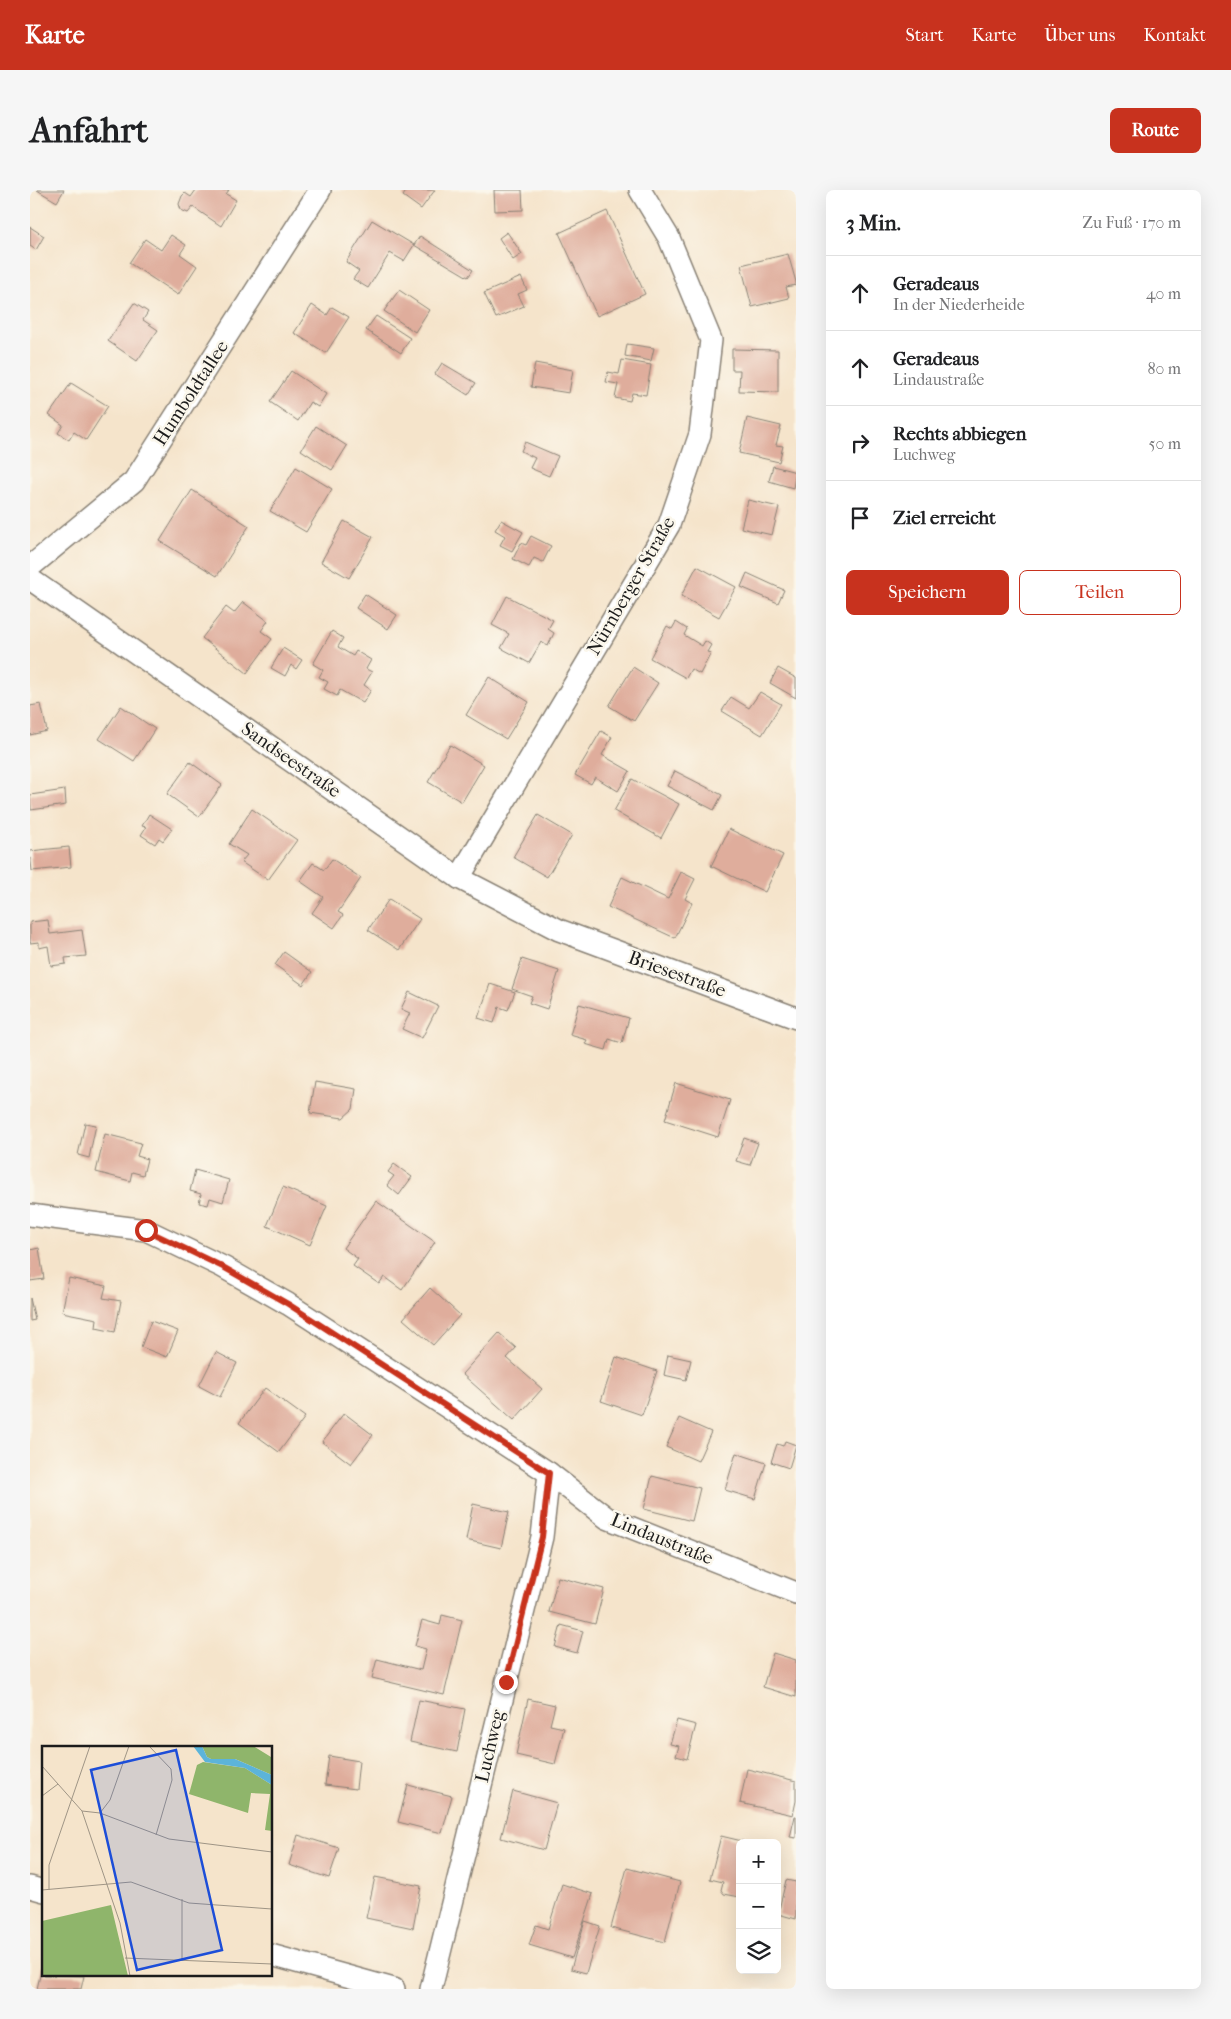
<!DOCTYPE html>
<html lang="de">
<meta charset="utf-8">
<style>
:root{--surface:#fff;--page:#f6f6f6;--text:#202124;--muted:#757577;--line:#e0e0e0;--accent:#c8321e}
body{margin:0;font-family:"IM FELL French Canon",serif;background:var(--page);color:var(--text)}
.controls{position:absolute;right:15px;bottom:15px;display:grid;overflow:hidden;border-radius:8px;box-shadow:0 5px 20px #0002}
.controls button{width:45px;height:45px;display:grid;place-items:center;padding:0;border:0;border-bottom:1px solid var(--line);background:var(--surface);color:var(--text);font:25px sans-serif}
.stop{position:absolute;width:15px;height:15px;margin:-11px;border:4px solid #c8321e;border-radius:50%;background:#fff}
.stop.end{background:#c8321e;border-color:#fff;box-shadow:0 1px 5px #0008}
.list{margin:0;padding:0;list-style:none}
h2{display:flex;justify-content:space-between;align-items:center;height:65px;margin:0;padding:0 20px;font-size:21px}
h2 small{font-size:16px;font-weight:400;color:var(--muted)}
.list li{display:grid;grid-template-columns:32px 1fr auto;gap:15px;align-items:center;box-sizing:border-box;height:75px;padding:0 20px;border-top:1px solid var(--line)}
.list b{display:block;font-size:19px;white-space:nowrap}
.list p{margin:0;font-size:16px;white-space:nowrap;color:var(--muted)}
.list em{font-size:16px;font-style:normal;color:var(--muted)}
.actions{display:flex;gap:10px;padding:15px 20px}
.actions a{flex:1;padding:11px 0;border:1px solid var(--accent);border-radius:8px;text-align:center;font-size:18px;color:var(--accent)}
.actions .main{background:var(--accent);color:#fff}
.icon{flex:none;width:28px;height:28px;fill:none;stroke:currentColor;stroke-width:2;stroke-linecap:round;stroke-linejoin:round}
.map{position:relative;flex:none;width:766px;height:1799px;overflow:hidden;border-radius:8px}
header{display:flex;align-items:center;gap:30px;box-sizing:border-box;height:70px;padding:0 25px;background:var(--accent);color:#fff}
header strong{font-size:24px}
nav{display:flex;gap:28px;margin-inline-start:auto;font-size:18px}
.intro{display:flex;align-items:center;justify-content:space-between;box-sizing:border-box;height:120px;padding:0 30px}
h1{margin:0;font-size:35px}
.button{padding:12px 22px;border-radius:8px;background:var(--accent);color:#fff;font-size:18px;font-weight:700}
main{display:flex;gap:30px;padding:0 30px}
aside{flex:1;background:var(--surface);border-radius:8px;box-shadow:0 5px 20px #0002}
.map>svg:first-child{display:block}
.building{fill:#dfad9c}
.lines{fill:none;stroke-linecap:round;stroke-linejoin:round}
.street-casing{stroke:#888074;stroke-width:24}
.street{stroke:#fff;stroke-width:21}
.route{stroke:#c8321e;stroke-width:6}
.labels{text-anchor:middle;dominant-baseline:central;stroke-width:5;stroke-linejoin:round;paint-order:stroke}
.street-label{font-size:19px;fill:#1c1c1c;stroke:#fbf7ec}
.inset-road{fill:none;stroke:#9e9485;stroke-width:1}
.view{fill:#1d4ed8;fill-opacity:0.15;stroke:#1d4ed8;stroke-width:2.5}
.inset-edge{fill:none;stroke:#1c1c1c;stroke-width:2.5}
</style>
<header>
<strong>Karte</strong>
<nav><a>Start</a><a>Karte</a><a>Über uns</a><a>Kontakt</a></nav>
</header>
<div class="intro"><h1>Anfahrt</h1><a class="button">Route</a></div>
<main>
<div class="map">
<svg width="766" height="1799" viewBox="0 0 766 1799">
<rect width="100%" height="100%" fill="#fbf7ec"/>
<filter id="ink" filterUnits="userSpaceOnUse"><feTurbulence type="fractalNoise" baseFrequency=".02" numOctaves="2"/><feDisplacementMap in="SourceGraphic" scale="10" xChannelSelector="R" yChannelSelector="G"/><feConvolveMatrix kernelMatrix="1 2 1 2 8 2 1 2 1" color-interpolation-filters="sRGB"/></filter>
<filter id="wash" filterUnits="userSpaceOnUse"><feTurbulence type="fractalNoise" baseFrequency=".0096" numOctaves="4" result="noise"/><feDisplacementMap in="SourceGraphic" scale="20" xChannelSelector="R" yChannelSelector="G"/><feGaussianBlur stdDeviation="1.12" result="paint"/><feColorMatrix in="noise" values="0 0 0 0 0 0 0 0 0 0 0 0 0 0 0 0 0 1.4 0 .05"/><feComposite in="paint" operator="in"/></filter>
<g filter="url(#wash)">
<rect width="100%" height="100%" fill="#f5e4cb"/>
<g id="blocks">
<g class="building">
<polygon points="7,0 34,0 27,12"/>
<polygon points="166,0 199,0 196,4 206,10 191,36 163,17 158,23 151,20 149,14 152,6 155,3 161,7"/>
<polygon points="377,0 405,0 391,19 373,6"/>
<polygon points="464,0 492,0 493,20 465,21"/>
<polygon points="577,21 615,104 567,126 529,43"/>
<polygon points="342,30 384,55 374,71 360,63 338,98 323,89 329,81 316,72"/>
<polygon points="0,37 14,46 6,60 0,56"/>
<polygon points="477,42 492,64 483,70 469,48"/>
<polygon points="141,45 156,55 150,64 167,76 148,105 99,73 115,49 131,60"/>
<polygon points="390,46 443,80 438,87 384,55"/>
<polygon points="758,64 766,92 766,95 756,97 759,108 722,117 711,75"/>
<polygon points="491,87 497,100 488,104 494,116 466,128 454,103"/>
<polygon points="369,100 399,120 385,142 354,121"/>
<polygon points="104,113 118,122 113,130 128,140 107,171 78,151"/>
<polygon points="282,115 297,125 302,117 319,127 296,163 264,143"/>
<polygon points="346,126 380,148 371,163 336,140"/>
<polygon points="597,154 624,158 621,171 595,166"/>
<polygon points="702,159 748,160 748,202 709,201 710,180 702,180"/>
<polygon points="592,170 621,175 616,205 602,203 600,211 585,208 588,194 576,192 578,182 589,184"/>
<polygon points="412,173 446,193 438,205 405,184"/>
<polygon points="505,173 543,180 539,203 501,197"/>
<polygon points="261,181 296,204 288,217 280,212 268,231 240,212"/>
<polygon points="41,193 78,216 56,250 44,242 39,250 28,243 33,235 19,225"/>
<polygon points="717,228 751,236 746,255 753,256 749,272 709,263"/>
<polygon points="286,236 317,256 302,280 271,260"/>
<polygon points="495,252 528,266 519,286 500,278 505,268 491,261"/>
<polygon points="743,276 766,282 763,298 739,291"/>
<polygon points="266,277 302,299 276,342 240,321"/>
<polygon points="162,300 219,336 187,386 130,351"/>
<polygon points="718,310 749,317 742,345 711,338"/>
<polygon points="471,330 493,342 482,361 470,355 475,346 465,340"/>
<polygon points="314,331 343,347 319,388 291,372"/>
<polygon points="501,346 521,356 513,372 504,368 499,377 483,369 491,353 496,355"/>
<polygon points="667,376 706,397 689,427 651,406"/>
<polygon points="717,383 754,400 748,413 711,397"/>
<polygon points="335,404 367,425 358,439 326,418"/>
<polygon points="477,406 523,430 518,439 524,443 518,456 511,452 499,473 471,458 479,444 462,435"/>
<polygon points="213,412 238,431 231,441 242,449 217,483 172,448 196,417 204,423"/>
<polygon points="646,432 657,439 654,445 672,456 675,451 681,455 677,462 681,463 670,484 661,479 656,488 620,468 637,436 642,439"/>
<polygon points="302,441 313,448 308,457 323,466 326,461 341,470 336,479 342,482 334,495 341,500 333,513 310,500 307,506 294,499 298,492 289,487 293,480 283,474"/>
<polygon points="253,458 272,470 266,479 261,475 255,486 241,478"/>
<polygon points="603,477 628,493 604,531 579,516"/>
<polygon points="748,478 766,488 766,508 740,493"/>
<polygon points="459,487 499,512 476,549 436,525"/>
<polygon points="730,502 751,514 732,545 692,521 701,507 719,518"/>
<polygon points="11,514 17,541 0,545 0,516"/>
<polygon points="91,516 125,539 104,571 69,549"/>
<polygon points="571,541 582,547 572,565 600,581 588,601 565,587 561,594 545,585"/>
<polygon points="420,555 454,575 432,612 398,592"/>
<polygon points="160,572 192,595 169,627 137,604"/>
<polygon points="645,581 692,605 684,620 637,596"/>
<polygon points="602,589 649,614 631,648 584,621"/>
<polygon points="35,600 36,615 1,620 0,605"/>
<polygon points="222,619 267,650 238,690 211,672 217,665 199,654"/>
<polygon points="119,624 142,639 133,651 129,648 125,654 111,645 116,637 112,636"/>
<polygon points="508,625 542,645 517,687 483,667"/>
<polygon points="699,639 753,665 735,702 681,676"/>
<polygon points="39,657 41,677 2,681 0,661"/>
<polygon points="302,669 331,688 308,722 313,725 304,738 282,723 293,707 270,691 283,673 294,680"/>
<polygon points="651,682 665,689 655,709 662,713 645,748 578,717 592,687 638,709"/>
<polygon points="359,709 390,729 369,760 338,740"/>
<polygon points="18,730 20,744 52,740 56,766 35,768 36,774 21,776 18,756 9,758 9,752 0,753 0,732"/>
<polygon points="254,762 282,782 273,795 245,775"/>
<polygon points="492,769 529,781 517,819 499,813 502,806 482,799"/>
<polygon points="460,794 485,802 478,820 469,817 464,833 448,828"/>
<polygon points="379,802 408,816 392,848 372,839 380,823 371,819"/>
<polygon points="549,814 599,828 592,853 579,849 576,860 555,854 557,850 540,845"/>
<polygon points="285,892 326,899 323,919 313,928 280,923"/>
<polygon points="646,893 700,910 688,947 635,930"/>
<polygon points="55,933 66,935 59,968 48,965"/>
<polygon points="75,944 111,953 107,966 117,969 113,985 102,982 100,991 66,982"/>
<polygon points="714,948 728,953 720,975 706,971"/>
<polygon points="364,974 382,987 369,1005 357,995 364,986 358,982"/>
<polygon points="165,980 199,990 193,1012 180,1008 178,1015 169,1013 171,1004 160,1001"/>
<polygon points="253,997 297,1016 280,1055 237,1036"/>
<polygon points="346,1011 405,1052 372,1100 354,1087 349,1094 323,1076 328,1069 313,1058"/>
<polygon points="9,1058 14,1089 0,1091 0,1060"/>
<polygon points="39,1088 76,1096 73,1108 91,1111 85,1142 66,1138 67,1129 32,1122"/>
<polygon points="400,1098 430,1125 403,1155 373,1129"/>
<polygon points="0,1108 5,1130 0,1131"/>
<polygon points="121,1131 148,1141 137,1167 111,1157"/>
<polygon points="469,1143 486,1158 477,1168 512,1199 484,1230 432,1184"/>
<polygon points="186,1162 207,1173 190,1207 169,1196"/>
<polygon points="638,1165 661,1170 656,1190 634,1185"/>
<polygon points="586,1167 627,1181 612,1225 571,1211"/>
<polygon points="235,1198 275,1227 249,1262 209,1233"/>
<polygon points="314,1223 343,1245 321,1274 292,1252"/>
<polygon points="649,1228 681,1242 668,1271 636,1257"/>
<polygon points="755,1251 766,1255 759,1278 741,1272 747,1254 753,1256"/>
<polygon points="706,1263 736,1273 725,1309 695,1300"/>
<polygon points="622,1286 670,1298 662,1331 614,1319"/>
<polygon points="443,1314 479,1322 471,1358 436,1350"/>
<polygon points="528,1387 574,1399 565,1434 519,1422"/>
<polygon points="412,1425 432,1430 414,1505 342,1488 347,1469 391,1480 396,1459 385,1456 392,1430 410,1435"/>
<polygon points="531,1435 553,1441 547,1463 525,1457"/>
<polygon points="743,1463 766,1470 766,1507 733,1497"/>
<polygon points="498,1509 525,1515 520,1535 534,1538 525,1574 486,1565"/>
<polygon points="389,1510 435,1519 427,1562 380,1552"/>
<polygon points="647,1530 666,1535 657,1569 646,1566 649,1556 640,1554"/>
<polygon points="299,1566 329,1571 326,1599 295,1595"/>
<polygon points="717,1579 766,1591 766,1611 763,1625 710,1613"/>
<polygon points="378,1595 422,1606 412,1643 368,1632"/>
<polygon points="483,1601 527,1613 514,1660 471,1648"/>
<polygon points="765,1626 766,1626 766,1648 760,1647"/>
<polygon points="268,1645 309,1658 299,1688 259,1675"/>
<polygon points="691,1646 716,1652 710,1653 710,1707 694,1704 691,1700 693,1692 680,1689"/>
<polygon points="597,1678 650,1692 635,1752 581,1738"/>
<polygon points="345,1687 391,1696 383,1738 336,1728"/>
<polygon points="756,1690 766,1692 766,1729 748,1724"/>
<polygon points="532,1694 563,1704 542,1768 499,1755 506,1735 518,1739"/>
<polygon points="555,1731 570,1736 556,1783 541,1779"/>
<polygon points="12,1776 14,1777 14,1785 54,1786 51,1799 7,1799"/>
</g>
</g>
</g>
<g filter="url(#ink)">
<use href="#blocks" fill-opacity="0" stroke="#888074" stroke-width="1"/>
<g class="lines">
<defs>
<g id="street">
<polyline points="0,377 104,291 290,0"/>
<polyline points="0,389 429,688 529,740 766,828"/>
<polyline points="429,688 639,335 670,244 681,150 639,48 610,0"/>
<polyline points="0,1025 116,1040 193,1077 258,1114 519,1283 577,1328 766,1403"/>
<polyline points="0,1697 14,1701"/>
<polyline points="241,1765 364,1799"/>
<polyline points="401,1799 512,1347 519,1283"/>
</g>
</defs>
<use href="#street" class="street-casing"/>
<use href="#street" class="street"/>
</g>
</g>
<g class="lines" filter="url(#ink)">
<polyline class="route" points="116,1040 193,1077 258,1114 519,1283 512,1347 476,1492"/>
</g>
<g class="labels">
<g class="street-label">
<text transform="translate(161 203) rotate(-57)">Humboldtallee</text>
<text transform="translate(601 396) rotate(-60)">Nürnberger Straße</text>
<text transform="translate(261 570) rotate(35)">Sandseestraße</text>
<text transform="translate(647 784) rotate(20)">Briesestraße</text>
<text transform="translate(632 1349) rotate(22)">Lindaustraße</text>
<text transform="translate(460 1556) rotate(-77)">Luchweg</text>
</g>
</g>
<g transform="translate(12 1556)">
<rect width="230" height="230" fill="#f5e4cb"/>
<path d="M 160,0 L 211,0 L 229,11 L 230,29 L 193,13 L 169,13 L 165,11 ZM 161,16 L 203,22 L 230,39 L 230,85 L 223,84 L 228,48 L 209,47 L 206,67 L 147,48 L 155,19 ZM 69,159 L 86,230 L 0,230 L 0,175 Z" fill="#8fb56b"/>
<path d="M 151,0 L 160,0 L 165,11 L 169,13 L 193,13 L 230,29 L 230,39 L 203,22 L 163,16 Z" fill="#5cb4d9"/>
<path class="inset-road" d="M 107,0 L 129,23 L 130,34 L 114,89M 0,20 L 40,65 L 78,177 L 88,230M 0,50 L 16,38M 40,65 L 58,67 L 68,54 L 87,0M 58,67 L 127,93 L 230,106M 0,144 L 89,136 L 147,157 L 230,163M 7,144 L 7,119 L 48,0M 140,153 L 140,215M 83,212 L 230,218"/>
<path class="view" d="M 134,4 L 180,204 L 95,224 L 49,24 Z"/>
<rect width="230" height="230" class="inset-edge"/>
</g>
</svg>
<div class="controls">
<button>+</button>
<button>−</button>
<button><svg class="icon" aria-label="layers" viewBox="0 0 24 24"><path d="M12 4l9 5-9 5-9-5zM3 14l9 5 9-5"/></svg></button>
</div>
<div class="stop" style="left:116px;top:1040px"></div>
<div class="stop end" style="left:476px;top:1492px"></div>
</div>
<aside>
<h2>3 Min.<small>Zu Fuß · 170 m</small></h2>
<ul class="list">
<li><svg class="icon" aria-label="ahead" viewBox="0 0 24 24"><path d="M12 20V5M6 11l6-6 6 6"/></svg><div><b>Geradeaus</b><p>In der Niederheide</p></div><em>40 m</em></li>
<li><svg class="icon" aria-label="ahead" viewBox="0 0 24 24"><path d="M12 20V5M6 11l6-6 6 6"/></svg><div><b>Geradeaus</b><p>Lindaustraße</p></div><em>80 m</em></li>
<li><svg class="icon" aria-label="right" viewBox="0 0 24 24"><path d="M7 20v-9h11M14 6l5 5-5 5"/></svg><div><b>Rechts abbiegen</b><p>Luchweg</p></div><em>50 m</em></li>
<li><svg class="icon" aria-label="arrive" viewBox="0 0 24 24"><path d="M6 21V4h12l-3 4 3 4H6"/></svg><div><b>Ziel erreicht</b></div></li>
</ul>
<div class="actions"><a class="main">Speichern</a><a>Teilen</a></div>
</aside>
</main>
